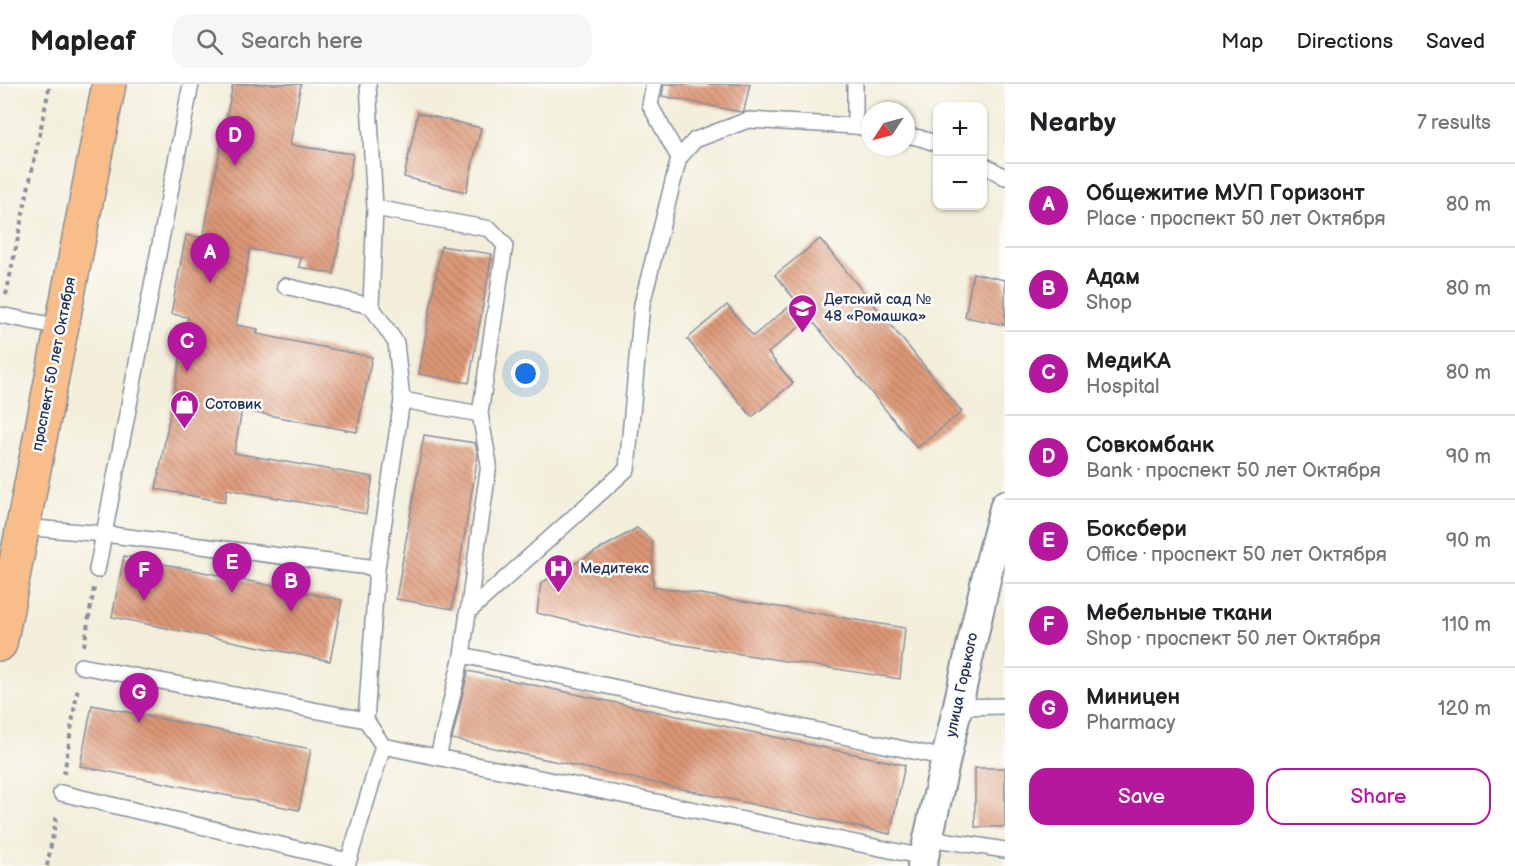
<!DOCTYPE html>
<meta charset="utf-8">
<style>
:root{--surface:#fff;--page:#f6f6f6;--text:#202124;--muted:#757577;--line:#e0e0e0;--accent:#b5179e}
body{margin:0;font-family:"Balsamiq Sans",sans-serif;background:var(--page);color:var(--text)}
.controls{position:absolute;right:18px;top:18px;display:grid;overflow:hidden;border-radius:12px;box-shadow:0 2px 4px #0004}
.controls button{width:54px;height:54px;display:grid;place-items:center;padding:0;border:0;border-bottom:2px solid var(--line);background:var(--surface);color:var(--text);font:30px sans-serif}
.compass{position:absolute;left:861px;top:18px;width:54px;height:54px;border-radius:50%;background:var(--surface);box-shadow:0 2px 4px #0004;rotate:234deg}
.you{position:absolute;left:526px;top:290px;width:21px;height:21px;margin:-15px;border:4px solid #fff;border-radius:50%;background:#1a73e8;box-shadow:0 0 0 9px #1a73e833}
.badge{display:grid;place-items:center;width:39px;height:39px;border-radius:50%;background:var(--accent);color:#fff;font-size:20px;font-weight:700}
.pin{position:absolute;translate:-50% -50px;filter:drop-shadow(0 2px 3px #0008)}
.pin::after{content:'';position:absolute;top:32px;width:21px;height:18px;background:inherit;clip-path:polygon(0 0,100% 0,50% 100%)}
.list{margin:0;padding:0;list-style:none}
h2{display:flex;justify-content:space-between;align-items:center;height:78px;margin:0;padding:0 24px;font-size:26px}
h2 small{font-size:20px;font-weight:400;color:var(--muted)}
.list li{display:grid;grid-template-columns:39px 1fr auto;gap:18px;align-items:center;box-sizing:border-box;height:84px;padding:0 24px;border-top:2px solid var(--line)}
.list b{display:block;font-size:22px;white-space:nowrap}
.list p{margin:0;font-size:20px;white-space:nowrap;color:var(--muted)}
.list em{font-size:20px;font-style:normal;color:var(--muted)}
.actions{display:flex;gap:12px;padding:18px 24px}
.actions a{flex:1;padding:14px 0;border:2px solid var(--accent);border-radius:18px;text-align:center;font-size:21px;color:var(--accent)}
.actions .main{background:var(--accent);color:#fff}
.icon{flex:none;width:33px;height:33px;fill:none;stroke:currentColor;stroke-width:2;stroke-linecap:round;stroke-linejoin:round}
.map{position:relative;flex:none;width:1005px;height:782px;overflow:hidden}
header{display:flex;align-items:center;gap:36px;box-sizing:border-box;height:84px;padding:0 30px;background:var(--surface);border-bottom:2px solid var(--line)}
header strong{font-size:28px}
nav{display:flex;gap:33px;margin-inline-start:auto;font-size:21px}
.search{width:420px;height:54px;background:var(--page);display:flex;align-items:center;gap:15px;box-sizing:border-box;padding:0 21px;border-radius:18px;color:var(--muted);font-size:22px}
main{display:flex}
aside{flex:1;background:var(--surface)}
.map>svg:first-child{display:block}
.building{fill:url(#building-back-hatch)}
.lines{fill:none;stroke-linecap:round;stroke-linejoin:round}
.service-casing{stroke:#868e9c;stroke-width:18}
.minor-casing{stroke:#868e9c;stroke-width:32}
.primary-casing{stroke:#868e9c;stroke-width:36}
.path{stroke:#868e9c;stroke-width:4;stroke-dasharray:4.5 4.5;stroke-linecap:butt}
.service{stroke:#fff;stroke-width:15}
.minor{stroke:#fff;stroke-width:28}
.primary{stroke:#f8bd89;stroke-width:33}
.labels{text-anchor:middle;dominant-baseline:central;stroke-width:5;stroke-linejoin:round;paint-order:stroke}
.poi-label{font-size:15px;fill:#1b2f5e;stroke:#fdfcf7;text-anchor:start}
.street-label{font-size:15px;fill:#1b2f5e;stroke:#fdfcf7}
</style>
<header>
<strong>Mapleaf</strong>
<div class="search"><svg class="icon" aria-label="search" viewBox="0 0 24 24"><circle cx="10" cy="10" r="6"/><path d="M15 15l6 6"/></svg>Search here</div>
<nav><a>Map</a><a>Directions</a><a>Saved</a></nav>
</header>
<main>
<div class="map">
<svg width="1005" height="782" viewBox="0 0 1005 782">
<defs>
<pattern id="building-back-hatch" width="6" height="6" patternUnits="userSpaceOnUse" patternTransform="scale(1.5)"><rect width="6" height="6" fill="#dd9776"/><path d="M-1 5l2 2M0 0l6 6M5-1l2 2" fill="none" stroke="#b27c64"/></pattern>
</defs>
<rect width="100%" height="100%" fill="#fdfcf7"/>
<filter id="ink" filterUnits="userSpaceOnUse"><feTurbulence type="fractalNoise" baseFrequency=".0167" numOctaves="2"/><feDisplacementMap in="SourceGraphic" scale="12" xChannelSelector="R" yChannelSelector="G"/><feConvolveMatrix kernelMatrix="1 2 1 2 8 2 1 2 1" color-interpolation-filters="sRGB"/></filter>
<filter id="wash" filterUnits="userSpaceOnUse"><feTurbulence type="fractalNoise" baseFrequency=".008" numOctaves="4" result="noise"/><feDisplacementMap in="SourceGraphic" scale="24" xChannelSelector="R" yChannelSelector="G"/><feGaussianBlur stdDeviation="1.35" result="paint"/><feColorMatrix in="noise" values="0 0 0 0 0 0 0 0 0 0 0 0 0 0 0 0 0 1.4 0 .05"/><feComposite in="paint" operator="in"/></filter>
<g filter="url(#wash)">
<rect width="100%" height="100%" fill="#f2eeda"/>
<g id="blocks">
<g class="building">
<polygon points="233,0 301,0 290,61 353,70 334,190 299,183 301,174 250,165 236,241 258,245 257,250 372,273 357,348 242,326 234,369 373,393 366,430 227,405 225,418 156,405 188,233 171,230 186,151 203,154"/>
<polygon points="664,0 750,0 744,27 741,28 662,12"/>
<polygon points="418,29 481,44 466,108 404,93"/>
<polygon points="820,155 962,328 917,364 810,234 768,269 793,299 752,333 687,255 727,221 753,252 796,217 775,191"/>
<polygon points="441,162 492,170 469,299 419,290"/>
<polygon points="973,189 1005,196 1005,241 965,233"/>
<polygon points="424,351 475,359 478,371 452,525 396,515"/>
<polygon points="637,444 652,457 653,502 905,544 900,595 640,554 537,529 541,499"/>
<polygon points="124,472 342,516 330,577 112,533"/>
<polygon points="468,587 905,681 890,750 452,655"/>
<polygon points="92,621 311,665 299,726 80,682"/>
<rect x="975" y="684" width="30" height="59"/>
</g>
</g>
</g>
<g filter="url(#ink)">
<use href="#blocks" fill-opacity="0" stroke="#868e9c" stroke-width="1.5"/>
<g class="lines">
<defs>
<g id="service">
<polyline points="368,0 375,124 371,222 396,259 402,316 377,484"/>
<polyline points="654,0 650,21 679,74"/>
<polyline points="855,0 855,42 870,45"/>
<polyline points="906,51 920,54 938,60"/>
<polyline points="982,80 1005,93"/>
<polyline points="375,124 490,145 505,161 480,330 489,380 462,571 438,673"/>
<polyline points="285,202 371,222"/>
<polyline points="0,231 61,243"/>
<polyline points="402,316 480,330"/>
<polyline points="23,443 104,450 377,484 366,636 81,582"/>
<polyline points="97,486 191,0"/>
<polyline points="467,529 627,385 642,220 679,74 695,56 748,36 855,42"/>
<polyline points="462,571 946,674"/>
<polyline points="957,623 1005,622"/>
<polyline points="383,662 924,773"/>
<polyline points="61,709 348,777"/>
<polyline points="929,754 1005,766"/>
<polyline points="347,782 383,662 366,636"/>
</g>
<polyline id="minor" points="922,782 989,482 1005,421"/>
<polyline id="primary" points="0,560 109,0"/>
</defs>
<use href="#service" class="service-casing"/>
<use href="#minor" class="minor-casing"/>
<use href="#primary" class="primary-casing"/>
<g class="path">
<polyline points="6,211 50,0"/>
<polyline points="84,562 94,504"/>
<polyline points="64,690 78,602"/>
<polyline points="47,782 57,730"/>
</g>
<use href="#service" class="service"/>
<use href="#minor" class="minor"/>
<use href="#primary" class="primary"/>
</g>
</g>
<defs>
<symbol id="school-pin" viewBox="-11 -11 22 30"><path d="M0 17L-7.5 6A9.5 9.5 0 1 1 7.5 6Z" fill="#b5179e" stroke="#fdfcf7"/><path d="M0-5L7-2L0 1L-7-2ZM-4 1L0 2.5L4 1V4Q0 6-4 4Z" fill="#fff"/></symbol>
<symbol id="shop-pin" viewBox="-11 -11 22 30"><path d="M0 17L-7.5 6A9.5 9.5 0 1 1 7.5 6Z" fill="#b5179e" stroke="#fdfcf7"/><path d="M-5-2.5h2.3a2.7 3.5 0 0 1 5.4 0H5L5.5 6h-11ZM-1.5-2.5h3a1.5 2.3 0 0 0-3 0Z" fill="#fff"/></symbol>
<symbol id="hospital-pin" viewBox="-11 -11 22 30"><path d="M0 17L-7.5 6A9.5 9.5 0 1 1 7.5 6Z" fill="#b5179e" stroke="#fdfcf7"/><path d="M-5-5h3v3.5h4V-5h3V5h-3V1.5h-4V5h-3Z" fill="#fff"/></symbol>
</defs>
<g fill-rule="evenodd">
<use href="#school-pin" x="786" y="208" width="33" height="45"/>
<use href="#shop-pin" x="168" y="304" width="33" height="45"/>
<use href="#hospital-pin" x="542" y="468" width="33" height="45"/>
</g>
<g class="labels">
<g class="poi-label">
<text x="824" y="215">Детский сад №<tspan x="824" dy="17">48 «Ромашка»</tspan></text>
<text x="205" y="320">Сотовик</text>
<text x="580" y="484">Медитекс</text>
</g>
<g class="street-label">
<text transform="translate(54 280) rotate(-79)">проспект 50 лет Октября</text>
<text transform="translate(962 601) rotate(-78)">улица Горького</text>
</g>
</g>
</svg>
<div class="controls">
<button>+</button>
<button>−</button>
</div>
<svg class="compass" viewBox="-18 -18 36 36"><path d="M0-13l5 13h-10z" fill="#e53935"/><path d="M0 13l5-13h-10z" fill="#757577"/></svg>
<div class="you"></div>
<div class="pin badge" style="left:210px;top:199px">A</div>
<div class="pin badge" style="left:291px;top:528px">B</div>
<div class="pin badge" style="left:187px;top:288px">C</div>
<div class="pin badge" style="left:235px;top:82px">D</div>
<div class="pin badge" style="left:232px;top:509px">E</div>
<div class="pin badge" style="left:144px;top:517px">F</div>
<div class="pin badge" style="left:139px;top:639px">G</div>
</div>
<aside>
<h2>Nearby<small>7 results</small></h2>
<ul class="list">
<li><span class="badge">A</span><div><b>Общежитие МУП Горизонт</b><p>Place · проспект 50 лет Октября</p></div><em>80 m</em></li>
<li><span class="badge">B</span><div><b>Адам</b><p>Shop</p></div><em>80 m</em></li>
<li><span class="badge">C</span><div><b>МедиКА</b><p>Hospital</p></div><em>80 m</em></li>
<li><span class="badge">D</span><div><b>Совкомбанк</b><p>Bank · проспект 50 лет Октября</p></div><em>90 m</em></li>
<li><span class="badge">E</span><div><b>Боксбери</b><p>Office · проспект 50 лет Октября</p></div><em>90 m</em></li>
<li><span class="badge">F</span><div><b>Мебельные ткани</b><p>Shop · проспект 50 лет Октября</p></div><em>110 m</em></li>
<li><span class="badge">G</span><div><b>Миницен</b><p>Pharmacy</p></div><em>120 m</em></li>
</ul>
<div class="actions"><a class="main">Save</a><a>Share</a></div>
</aside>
</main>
